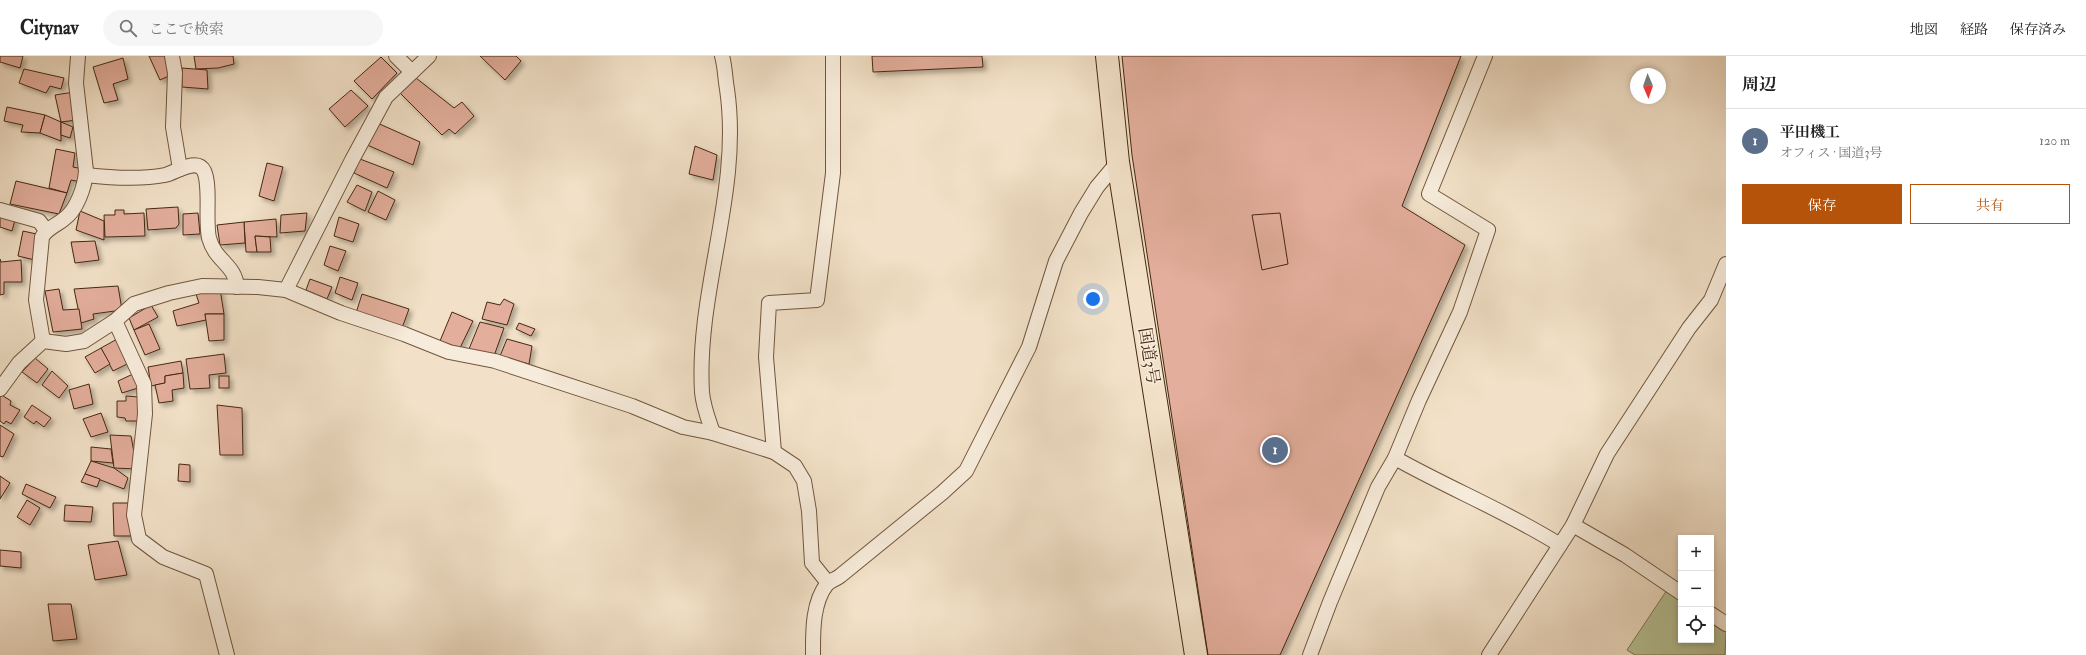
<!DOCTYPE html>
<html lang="ja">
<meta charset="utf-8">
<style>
:root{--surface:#fff;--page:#f6f6f6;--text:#222;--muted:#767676;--line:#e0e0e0;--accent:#b45309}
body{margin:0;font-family:"IM FELL Double Pica","Noto Serif JP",serif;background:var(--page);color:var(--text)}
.controls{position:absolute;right:12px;bottom:12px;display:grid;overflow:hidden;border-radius:0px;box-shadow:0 2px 6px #0003}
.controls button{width:36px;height:36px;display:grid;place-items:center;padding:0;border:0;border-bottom:1px solid var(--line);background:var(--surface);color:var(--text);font:20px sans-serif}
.compass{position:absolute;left:1630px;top:12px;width:36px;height:36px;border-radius:50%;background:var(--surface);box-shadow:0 2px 6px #0003;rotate:178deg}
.you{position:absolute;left:1093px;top:243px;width:14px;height:14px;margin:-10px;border:3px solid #fff;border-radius:50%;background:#1a73e8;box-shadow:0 0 0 6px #1a73e833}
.badge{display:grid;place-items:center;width:26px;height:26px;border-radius:50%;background:var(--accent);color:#fff;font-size:13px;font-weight:700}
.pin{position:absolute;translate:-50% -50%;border:2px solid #fff;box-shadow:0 1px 4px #0006}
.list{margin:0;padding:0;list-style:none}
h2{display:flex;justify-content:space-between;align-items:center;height:52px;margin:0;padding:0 16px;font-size:17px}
h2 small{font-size:13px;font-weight:400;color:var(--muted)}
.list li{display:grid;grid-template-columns:26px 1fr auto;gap:12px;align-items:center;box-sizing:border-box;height:64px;padding:0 16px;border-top:1px solid var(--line)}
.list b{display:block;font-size:15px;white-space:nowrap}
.list p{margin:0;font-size:13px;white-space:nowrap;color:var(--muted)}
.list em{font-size:13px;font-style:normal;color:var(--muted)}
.actions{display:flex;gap:8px;padding:12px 16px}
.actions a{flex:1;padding:9px 0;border:1px solid var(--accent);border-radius:0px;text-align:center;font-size:14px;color:var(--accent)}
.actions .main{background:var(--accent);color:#fff}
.icon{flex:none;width:22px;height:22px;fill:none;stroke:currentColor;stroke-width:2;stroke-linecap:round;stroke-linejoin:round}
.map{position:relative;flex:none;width:1726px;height:599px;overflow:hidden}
header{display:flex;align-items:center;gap:24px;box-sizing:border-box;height:56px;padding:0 20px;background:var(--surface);border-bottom:1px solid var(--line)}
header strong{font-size:19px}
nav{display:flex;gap:22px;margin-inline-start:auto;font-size:14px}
.search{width:280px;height:36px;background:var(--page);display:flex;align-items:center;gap:10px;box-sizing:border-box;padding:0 14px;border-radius:22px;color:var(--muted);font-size:15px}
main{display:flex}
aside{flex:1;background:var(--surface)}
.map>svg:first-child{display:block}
.park{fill:#b7c398;stroke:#7e7654}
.building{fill:#e3ae9c;stroke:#462811;filter:url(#shadow)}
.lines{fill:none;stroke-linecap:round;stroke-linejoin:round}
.street-casing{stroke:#71563f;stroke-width:16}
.highway-casing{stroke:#462811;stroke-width:24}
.street{stroke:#f7ecdb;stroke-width:14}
.highway{stroke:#f2e1c8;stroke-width:22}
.labels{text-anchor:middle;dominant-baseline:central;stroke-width:3;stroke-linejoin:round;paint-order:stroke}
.street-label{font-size:17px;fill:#462811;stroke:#f7ecdb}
</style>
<header>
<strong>Citynav</strong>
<div class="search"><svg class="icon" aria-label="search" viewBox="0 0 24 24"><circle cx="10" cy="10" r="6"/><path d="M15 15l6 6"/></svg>ここで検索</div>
<nav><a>地図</a><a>経路</a><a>保存済み</a></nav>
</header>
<main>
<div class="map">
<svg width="1726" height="599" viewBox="0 0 1726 599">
<defs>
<filter id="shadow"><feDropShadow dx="3.5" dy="3.5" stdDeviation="2" flood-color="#0004"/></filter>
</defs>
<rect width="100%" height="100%" fill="#f2e1c8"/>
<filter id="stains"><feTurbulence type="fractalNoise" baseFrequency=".005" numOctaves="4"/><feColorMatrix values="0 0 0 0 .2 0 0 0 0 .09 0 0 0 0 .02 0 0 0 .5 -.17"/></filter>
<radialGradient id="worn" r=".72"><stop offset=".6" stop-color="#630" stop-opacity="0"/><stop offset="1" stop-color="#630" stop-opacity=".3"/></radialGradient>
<polygon class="park" points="1667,534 1681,544 1681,584 1711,584 1711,566 1726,576 1725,599 1635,599 1627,594"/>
<g class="building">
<polygon points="0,0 23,0 20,12 0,6"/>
<polygon points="149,0 166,0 173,18 160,24"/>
<polygon points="194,0 233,0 234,8 218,12 196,13"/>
<polygon points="480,0 516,0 521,5 505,24"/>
<polygon points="872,0 982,0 983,11 873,16"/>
<polygon points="1122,0 1461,0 1402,150 1465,189 1280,599 1208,599 1132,99"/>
<polygon points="381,1 397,17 372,43 354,25"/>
<polygon points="123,2 128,23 113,28 118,44 104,47 93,11"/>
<polygon points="182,12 207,14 208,33 182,31"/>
<polygon points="24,13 64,22 61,33 50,30 46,37 19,27"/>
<polygon points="416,22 454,52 462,46 474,60 455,78 449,73 442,79 399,36"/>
<polygon points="351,34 368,50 345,71 329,53"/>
<polygon points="74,36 77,64 61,66 55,39"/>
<polygon points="7,51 45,59 40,77 21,76 23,69 4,65"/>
<polygon points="45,59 61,66 61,85 40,77"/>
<polygon points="61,66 73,71 70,82 61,79"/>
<polygon points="375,66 420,86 413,109 365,88"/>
<polygon points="695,90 717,99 713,124 689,118"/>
<polygon points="56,93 75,97 73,111 83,113 81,126 71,124 67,137 49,132"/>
<polygon points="360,103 394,116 387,132 354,117"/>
<polygon points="267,107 283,111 274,145 259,140"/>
<polygon points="16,125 67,137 59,158 10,148"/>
<polygon points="357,129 372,136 365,155 347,146"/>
<polygon points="378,135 395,144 386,164 368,156"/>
<polygon points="178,151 179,168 176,172 148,174 146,153"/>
<polygon points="115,154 124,154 124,158 144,157 145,180 105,181 104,159 115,159"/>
<polygon points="0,155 16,160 12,175 0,171"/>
<polygon points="80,155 104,165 104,184 76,174"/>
<polygon points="198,157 200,178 183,179 183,158"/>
<polygon points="307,157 305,175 280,177 281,159"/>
<polygon points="1280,157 1288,208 1262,214 1252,159"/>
<polygon points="339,161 359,168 353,186 334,180"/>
<polygon points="276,163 277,181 255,180 257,196 246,196 244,166"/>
<polygon points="244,166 245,187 220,189 217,169"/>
<polygon points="23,175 41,179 35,204 18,200"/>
<polygon points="255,180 270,181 271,196 257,196"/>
<polygon points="95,185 99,204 75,207 71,186"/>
<polygon points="330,190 346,195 338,215 324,209"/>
<polygon points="0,203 1,206 21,204 22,226 4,226 4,238 0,239"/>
<polygon points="340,221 358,227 352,244 335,237"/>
<polygon points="310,223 332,231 327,243 306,234"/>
<polygon points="118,230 122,254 93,258 94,263 81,267 74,233"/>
<polygon points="59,233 63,254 79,253 82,273 53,276 45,235"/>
<polygon points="220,233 224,258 205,258 206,264 177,270 173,255 199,247 195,235"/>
<polygon points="362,238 409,253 402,272 356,257"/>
<polygon points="504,243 514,248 507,269 482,263 487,246 500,249"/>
<polygon points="151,249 158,261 134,274 129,262"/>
<polygon points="452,256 473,265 460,292 440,285"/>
<polygon points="205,258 224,258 224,284 209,285"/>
<polygon points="480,266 504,272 494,300 469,293"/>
<polygon points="519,267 535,273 531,280 516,273"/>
<polygon points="149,268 160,293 145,299 134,274"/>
<polygon points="119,282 131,306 113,315 101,292"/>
<polygon points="507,283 532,290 529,308 500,300"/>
<polygon points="101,292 110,308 95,317 85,301"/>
<polygon points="224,298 226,317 209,319 210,332 190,333 186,303"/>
<polygon points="35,302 48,313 37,327 22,316"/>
<polygon points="181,305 183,317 165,320 165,327 151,330 148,311"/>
<polygon points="52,315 68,330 59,342 42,329"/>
<polygon points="183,317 184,332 172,334 173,345 159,347 155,329 165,327 165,320"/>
<polygon points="133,318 138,332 122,337 118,325"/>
<rect x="219" y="320" width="10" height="12"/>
<polygon points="89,328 93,348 74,353 69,334"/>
<polygon points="0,338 11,345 10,349 20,354 11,368 6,365 4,368 0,365"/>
<polygon points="126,340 139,341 139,365 126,365 125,362 117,361 117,345 126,345"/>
<polygon points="32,349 51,362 44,371 36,365 34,368 24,361"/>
<polygon points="217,349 242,352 243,399 220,399"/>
<polygon points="101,357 108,376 91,381 83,363"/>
<polygon points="0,369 14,378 3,401 0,400"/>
<polygon points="110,379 131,380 137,413 114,412"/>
<polygon points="91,391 111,393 113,407 91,405"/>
<polygon points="91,405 114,412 128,422 124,433 85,418"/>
<polygon points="179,408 190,409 190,426 178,425"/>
<polygon points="85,418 100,423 97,431 81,426"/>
<polygon points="0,420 10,427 0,443"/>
<polygon points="26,428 56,441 50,452 22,438"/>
<polygon points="27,444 40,452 30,469 17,461"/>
<polygon points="113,447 129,447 131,480 114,480"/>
<polygon points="65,449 93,451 91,466 64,465"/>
<polygon points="118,485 127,519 95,524 88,489"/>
<polygon points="0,494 21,496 21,512 0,510"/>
<polygon points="48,548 71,548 77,583 53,585"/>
</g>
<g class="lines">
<defs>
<g id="street">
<polyline points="172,0 175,17 173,71 180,113"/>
<polyline points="396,0 412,16"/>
<path d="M 86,119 C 112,122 139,124 165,119 C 175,117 197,101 204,115 C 211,130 205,164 209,182 C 215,205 235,208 237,231"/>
<polyline points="0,154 39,165 46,174"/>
<polyline points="286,234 352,104 386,41 429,0"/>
<polyline points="115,265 144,328 145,358 134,459 139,483 163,501 206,518 227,599"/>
<path d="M 43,285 L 36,244 L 42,181 C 48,171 56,170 64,163 C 77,154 85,130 86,115 L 76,27 L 78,0"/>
<polyline points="0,333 19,307 43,285 66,288 84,285 115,265 134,248 169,237 202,230 258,231 286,234 341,257 404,278 449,296 495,305 632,350 683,371 713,377 774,396 795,410 804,425 809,455 812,507 828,527"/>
<path d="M 713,377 C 709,365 703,350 702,336 C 696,234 742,135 727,33 C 725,22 725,10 722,0"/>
<polyline points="774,396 766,301 769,247 817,244 833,117 833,0"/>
<path d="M 1395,402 C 1450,433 1508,456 1560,489"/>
<polyline points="1573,469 1625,499 1681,537"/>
<polyline points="1711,558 1726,568"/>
<path d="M 813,599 C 813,577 812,547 827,528 C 830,525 836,523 840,520 L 942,437 L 966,415 L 1029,291 L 1056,205 L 1081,157 L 1097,131 L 1118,106"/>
<polyline points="1310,599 1330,546 1378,431 1395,402 1419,344 1460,256 1488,174 1429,138 1485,0"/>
<polyline points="1489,599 1573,469 1607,398 1689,272 1711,244 1726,208"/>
</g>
<polyline id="highway" points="1107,0 1118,106 1196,599"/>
</defs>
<use href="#street" class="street-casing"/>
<use href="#highway" class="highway-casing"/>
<use href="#street" class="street"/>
<use href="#highway" class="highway"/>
</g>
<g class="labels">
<g class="street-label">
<text transform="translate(1149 300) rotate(81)">国道3号</text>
</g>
</g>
<rect width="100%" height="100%" filter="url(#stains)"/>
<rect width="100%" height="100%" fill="url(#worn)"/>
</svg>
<div class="controls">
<button>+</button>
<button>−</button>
<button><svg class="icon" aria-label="locate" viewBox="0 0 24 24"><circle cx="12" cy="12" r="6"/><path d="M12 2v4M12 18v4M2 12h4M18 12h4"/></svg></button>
</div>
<svg class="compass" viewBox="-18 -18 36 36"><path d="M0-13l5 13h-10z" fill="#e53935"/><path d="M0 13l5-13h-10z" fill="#767676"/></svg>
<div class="you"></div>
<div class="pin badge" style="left:1275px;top:394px;background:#5c6f8a">1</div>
</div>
<aside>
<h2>周辺<small></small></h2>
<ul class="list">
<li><span class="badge" style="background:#5c6f8a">1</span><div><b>平田機工</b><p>オフィス · 国道3号</p></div><em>120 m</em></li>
</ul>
<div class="actions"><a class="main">保存</a><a>共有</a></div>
</aside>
</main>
